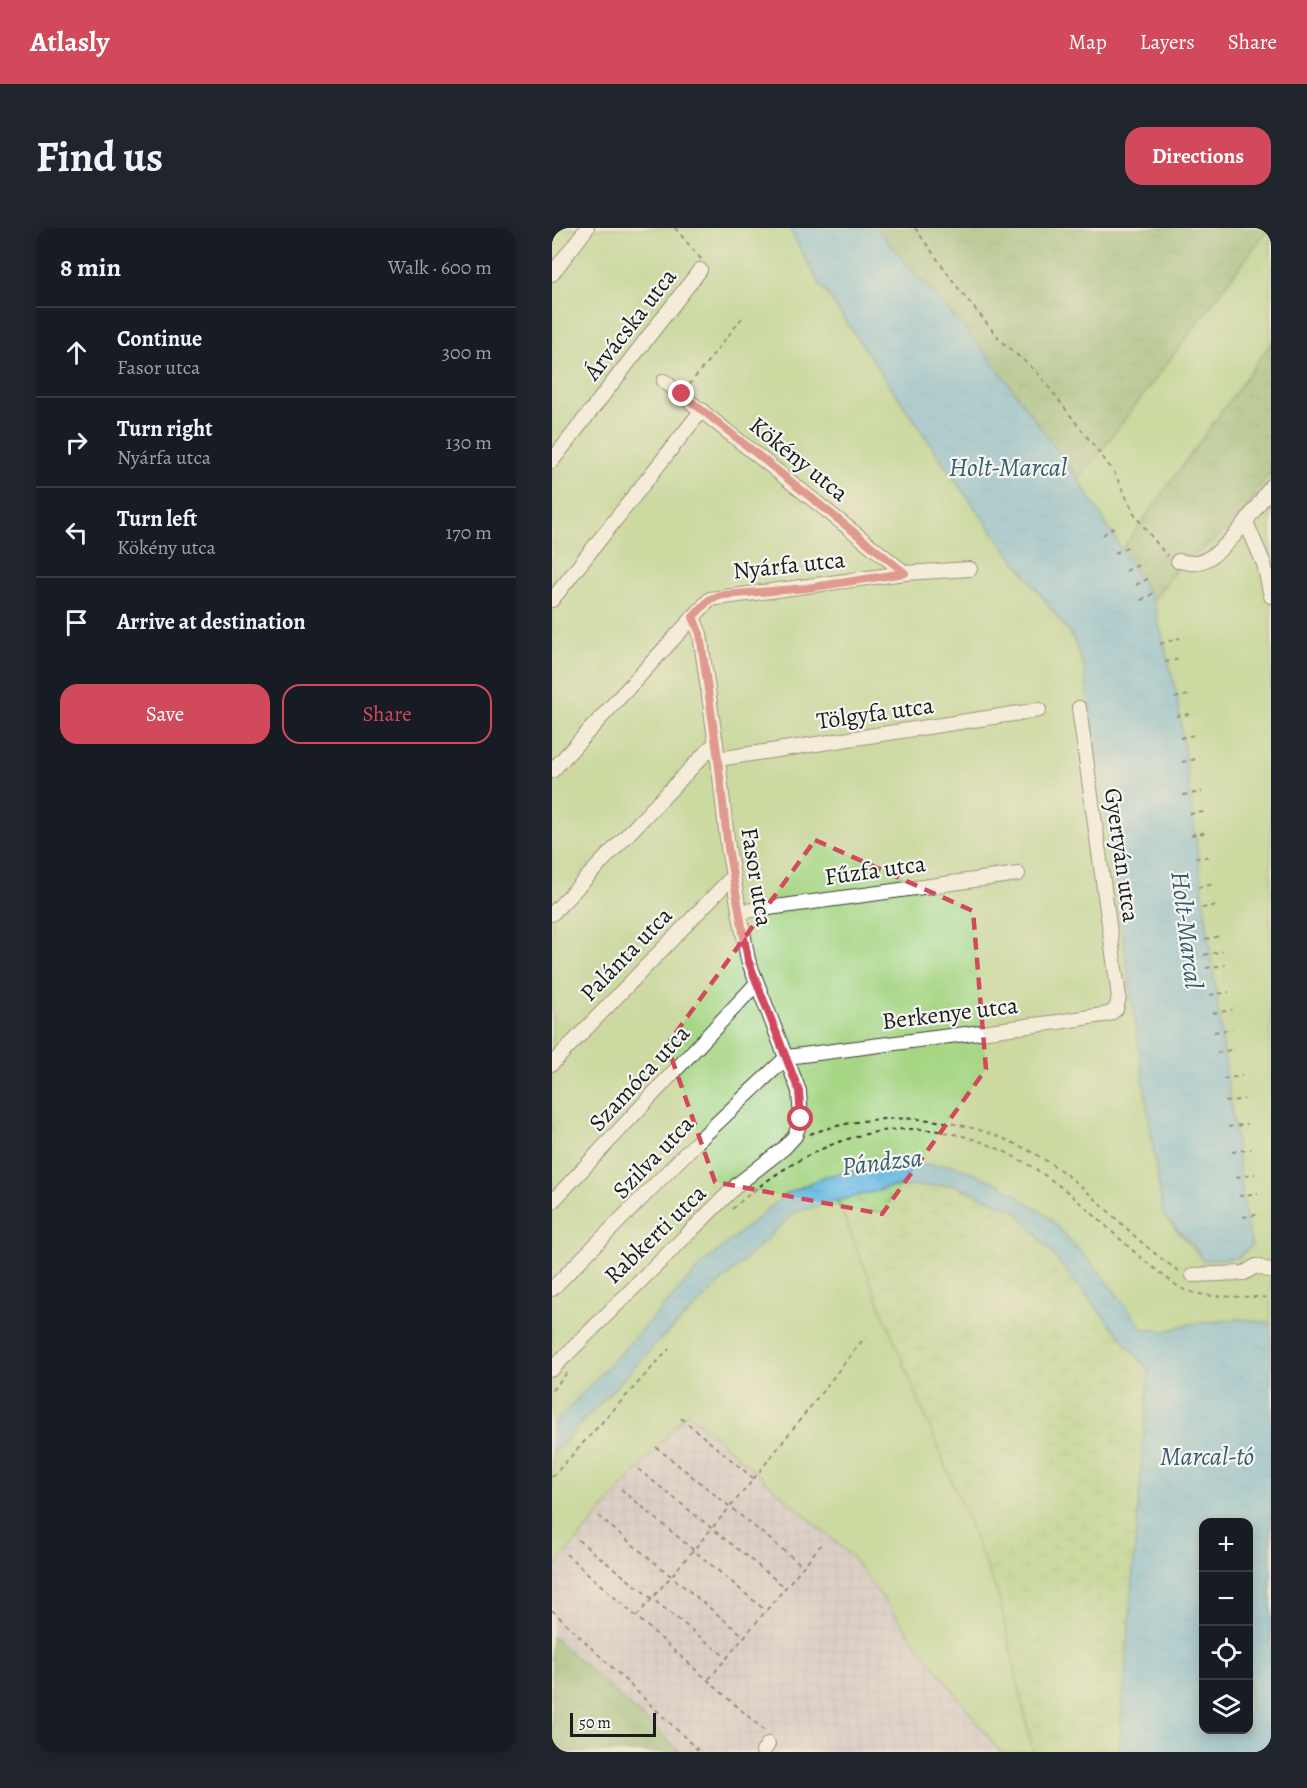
<!DOCTYPE html>
<meta charset="utf-8">
<style>
:root{--surface:#171b24;--page:#20242c;--text:#f1f3f6;--muted:#9ea1a6;--line:#363941;--accent:#d1495b}
body{margin:0;font-family:Alegreya,serif;background:var(--page);color:var(--text)}
.controls{position:absolute;right:18px;bottom:18px;display:grid;overflow:hidden;border-radius:12px;box-shadow:0 3px 15px #0003}
.controls button{width:54px;height:54px;display:grid;place-items:center;padding:0;border:0;border-bottom:2px solid var(--line);background:var(--surface);color:var(--text);font:30px sans-serif}
.scale{position:absolute;left:18px;bottom:15px;width:86px;box-sizing:border-box;padding-left:6px;border:3px solid #1c1c1c;border-top:0;font-size:16px;line-height:21px;white-space:nowrap;color:#1c1c1c;-webkit-text-stroke:4px #f6f6f2;paint-order:stroke}
.stop{position:absolute;width:18px;height:18px;margin:-14px;border:4px solid #d1495b;border-radius:50%;background:#fff}
.stop.end{background:#d1495b;border-color:#fff;box-shadow:0 2px 6px #0008}
.list{margin:0;padding:0;list-style:none}
h2{display:flex;justify-content:space-between;align-items:center;height:78px;margin:0;padding:0 24px;font-size:26px}
h2 small{font-size:20px;font-weight:400;color:var(--muted)}
.list li{display:grid;grid-template-columns:39px 1fr auto;gap:18px;align-items:center;box-sizing:border-box;height:90px;padding:0 24px;border-top:2px solid var(--line)}
.list b{display:block;font-size:22px;white-space:nowrap}
.list p{margin:0;font-size:20px;white-space:nowrap;color:var(--muted)}
.list em{font-size:20px;font-style:normal;color:var(--muted)}
.actions{display:flex;gap:12px;padding:18px 24px}
.actions a{flex:1;padding:14px 0;border:2px solid var(--accent);border-radius:18px;text-align:center;font-size:21px;color:var(--accent)}
.actions .main{background:var(--accent);color:#fff}
.icon{flex:none;width:33px;height:33px;fill:none;stroke:currentColor;stroke-width:2;stroke-linecap:round;stroke-linejoin:round}
.map{position:relative;flex:none;width:719px;height:1524px;overflow:hidden;border-radius:18px}
header{display:flex;align-items:center;gap:36px;box-sizing:border-box;height:84px;padding:0 30px;background:var(--accent);color:#fff}
header strong{font-size:28px}
nav{display:flex;gap:33px;margin-inline-start:auto;font-size:21px}
.intro{display:flex;align-items:center;justify-content:space-between;box-sizing:border-box;height:144px;padding:0 36px}
h1{margin:0;font-size:42px}
.button{padding:15px 27px;border-radius:18px;background:var(--accent);color:#fff;font-size:21px;font-weight:700}
main{display:flex;gap:36px;padding:0 36px}
aside{flex:1;background:var(--surface);border-radius:18px;box-shadow:0 3px 15px #0003}
.map>svg:first-child{display:block}
.industrial{fill:url(#industrial-grid)}
.green{fill:#a6d684;stroke:#617950;stroke-width:1.5}
.forest{fill:url(#forest-crowns);stroke:#506a47;stroke-width:1.5}
.wetland{fill:url(#wetland-marsh);stroke:#617950;stroke-width:1.5}
.water{fill:url(#water-ripples);stroke:#426a80;stroke-width:1.5;fill-rule:evenodd}
.lines{fill:none;stroke-linecap:round;stroke-linejoin:round}
.street-casing{stroke:#3b3934;stroke-width:16}
.path{stroke:#3b3934;stroke-width:2;stroke-dasharray:4.5 4.5;stroke-linecap:butt}
.street{stroke:#fff;stroke-width:14}
.route{stroke:#d1495b;stroke-width:8}
.marked{fill:none;stroke:#d1495b;stroke-width:4.5;stroke-dasharray:12 8;stroke-linejoin:round}
.labels{text-anchor:middle;dominant-baseline:central;stroke-width:4.5;stroke-linejoin:round;paint-order:stroke}
.street-label{font-size:24px;fill:#1c1c1c;stroke:#f6f6f2}
.water-label{font-size:26px;font-style:italic;fill:#3a5b6c;stroke:#f6f6f2}
</style>
<header>
<strong>Atlasly</strong>
<nav><a>Map</a><a>Layers</a><a>Share</a></nav>
</header>
<div class="intro"><h1>Find us</h1><a class="button">Directions</a></div>
<main>
<aside>
<h2>8 min<small>Walk · 600 m</small></h2>
<ul class="list">
<li><svg class="icon" aria-label="ahead" viewBox="0 0 24 24"><path d="M12 20V5M6 11l6-6 6 6"/></svg><div><b>Continue</b><p>Fasor utca</p></div><em>300 m</em></li>
<li><svg class="icon" aria-label="right" viewBox="0 0 24 24"><path d="M7 20v-9h11M14 6l5 5-5 5"/></svg><div><b>Turn right</b><p>Nyárfa utca</p></div><em>130 m</em></li>
<li><svg class="icon" aria-label="left" viewBox="0 0 24 24"><path d="M17 20v-9H6M10 6l-5 5 5 5"/></svg><div><b>Turn left</b><p>Kökény utca</p></div><em>170 m</em></li>
<li><svg class="icon" aria-label="arrive" viewBox="0 0 24 24"><path d="M6 21V4h12l-3 4 3 4H6"/></svg><div><b>Arrive at destination</b></div></li>
</ul>
<div class="actions"><a class="main">Save</a><a>Share</a></div>
</aside>
<div class="map">
<svg width="719" height="1524" viewBox="0 0 719 1524">
<defs>
<pattern id="industrial-grid" width="8" height="8" patternUnits="userSpaceOnUse" patternTransform="scale(1.5)"><rect width="8" height="8" fill="#c9bfd7"/><path d="M0 4h8M4 0v8" fill="none" stroke="#aca4b8"/></pattern>
<pattern id="forest-crowns" width="20" height="18" patternUnits="userSpaceOnUse" patternTransform="scale(1.5)"><rect width="20" height="18" fill="#84b772"/><path d="M2 6a3 3 0 1 1 6 0M12 15a3 3 0 1 1 6 0" fill="none" stroke="#6b945d"/></pattern>
<pattern id="wetland-marsh" width="20" height="14" patternUnits="userSpaceOnUse" patternTransform="scale(1.5)"><rect width="20" height="14" fill="#a6d684"/><path d="M1 5h8M5 5V1M11 12h8M15 12V8" fill="none" stroke="#8eb771"/></pattern>
<pattern id="water-ripples" width="26" height="14" patternUnits="userSpaceOnUse" patternTransform="scale(1.5)"><rect width="26" height="14" fill="#68b9e3"/><path d="M2 4q2-2 4 0t4 0M15 11q2-2 4 0t4 0" fill="none" stroke="#5a9ec2"/></pattern>
</defs>
<rect width="100%" height="100%" fill="#f6f6f2"/>
<filter id="ink" filterUnits="userSpaceOnUse"><feTurbulence type="fractalNoise" baseFrequency=".0167" numOctaves="2"/><feDisplacementMap in="SourceGraphic" scale="12" xChannelSelector="R" yChannelSelector="G"/><feConvolveMatrix kernelMatrix="1 2 1 2 8 2 1 2 1" color-interpolation-filters="sRGB"/></filter>
<filter id="wash" filterUnits="userSpaceOnUse"><feTurbulence type="fractalNoise" baseFrequency=".008" numOctaves="4" result="noise"/><feDisplacementMap in="SourceGraphic" scale="24" xChannelSelector="R" yChannelSelector="G"/><feGaussianBlur stdDeviation="1.35" result="paint"/><feColorMatrix in="noise" values="0 0 0 0 0 0 0 0 0 0 0 0 0 0 0 0 0 1.4 0 .05"/><feComposite in="paint" operator="in"/></filter>
<g filter="url(#wash)">
<rect width="100%" height="100%" fill="#ebddba"/>
<polygon class="industrial" points="135,1183 297,1326 448,1524 129,1524 0,1408 0,1342"/>
<g class="green">
<polygon points="0,0 237,0 264,50 413,266 521,410 532,439 611,987 651,1032 686,1030 700,1017 695,1001 625,468 601,372 626,340 684,295 719,243 719,1095 686,1091 632,1097 615,1103 591,1101 546,1042 494,987 449,957 401,937 342,938 274,948 234,966 153,1034 0,1198"/>
<polygon points="717,0 719,0 719,115 569,323 527,252"/>
<polygon points="285,972 447,1369 481,1524 448,1524 297,1326 135,1184 0,1342 0,1226 101,1119 243,984"/>
</g>
<g class="forest">
<polygon points="324,0 717,0 527,252 437,129"/>
<polygon points="719,115 719,243 684,295 626,340 601,372 569,323"/>
<polygon points="0,1408 129,1524 0,1524"/>
</g>
<polygon class="wetland" points="402,957 464,982 597,1143 567,1524 481,1524 447,1369 285,972 339,959"/>
<g class="water">
<polygon points="237,0 324,0 437,129 527,252 601,372 625,468 695,1001 700,1017 686,1030 651,1032 639,1015 611,987 532,439 521,410 413,266 264,50"/>
<path d="M 342,937 L 401,937 L 449,957 L 494,987 L 546,1042 L 591,1101 L 615,1103 L 632,1097 L 686,1091 L 719,1095 L 719,1524 L 567,1524 L 597,1143 L 464,982 L 402,957 L 339,959 L 243,984 L 101,1119 L 0,1226 L 0,1198 L 153,1034 L 234,966 L 274,948 ZM 652,1294 L 696,1294 L 696,1502 L 652,1502 Z"/>
</g>
</g>
<g filter="url(#ink)">
<g class="lines">
<defs>
<g id="street">
<polyline points="0,46 35,0"/>
<polyline points="112,153 353,345"/>
<polyline points="0,233 148,42"/>
<polyline points="694,294 712,336 719,368"/>
<path d="M 626,333 C 631,333 639,336 644,335 C 672,330 704,280 719,258"/>
<polyline points="0,372 150,182"/>
<polyline points="166,531 487,482"/>
<polyline points="0,543 158,371 353,345 418,341"/>
<polyline points="187,684 466,646"/>
<polyline points="0,686 164,514"/>
<polyline points="0,836 181,648"/>
<polyline points="0,974 205,755"/>
<polyline points="641,1047 692,1045 704,1038 719,1043"/>
<polyline points="0,1061 145,914 235,829 506,794 557,786 564,781 567,769 527,480"/>
<polyline points="0,1141 186,956 232,920 243,908 249,891 247,863 196,732 176,620 166,531 148,406 141,389"/>
<polyline points="211,1524 216,1516"/>
</g>
</defs>
<use href="#street" class="street-casing"/>
<g class="path">
<polyline points="123,0 149,31"/>
<polyline points="363,0 409,64 451,115 485,144 562,244 584,289 615,328"/>
<polyline points="137,157 190,90"/>
<polyline points="551,307 562,299"/>
<polyline points="563,325 577,318"/>
<polyline points="574,343 591,335"/>
<polyline points="584,357 599,349"/>
<polyline points="589,372 604,364"/>
<polyline points="608,416 628,410"/>
<polyline points="613,434 628,431"/>
<polyline points="623,470 637,467"/>
<polyline points="624,488 638,486"/>
<polyline points="628,510 642,507"/>
<polyline points="630,534 645,531"/>
<polyline points="631,567 650,564"/>
<polyline points="638,586 652,584"/>
<polyline points="639,607 657,604"/>
<polyline points="643,630 657,629"/>
<polyline points="646,659 663,656"/>
<polyline points="650,680 667,677"/>
<polyline points="653,711 669,708"/>
<polyline points="652,727 671,723"/>
<polyline points="654,740 673,737"/>
<polyline points="658,767 677,764"/>
<polyline points="661,785 680,782"/>
<polyline points="662,804 681,801"/>
<polyline points="665,825 683,821"/>
<polyline points="671,851 690,848"/>
<polyline points="673,874 692,871"/>
<polyline points="676,899 695,896"/>
<path d="M 258,906 C 345,875 443,891 516,948 C 555,978 587,1018 630,1045"/>
<polyline points="680,924 699,921"/>
<polyline points="684,949 703,946"/>
<polyline points="687,968 706,965"/>
<path d="M 180,981 C 294,880 407,872 525,972 C 553,996 578,1022 607,1044 C 614,1049 621,1056 629,1060 C 651,1072 693,1067 719,1070"/>
<polyline points="691,989 709,986"/>
<polyline points="0,1162 16,1144"/>
<polyline points="129,1190 201,1250"/>
<polyline points="104,1219 251,1338"/>
<polyline points="86,1241 234,1360"/>
<polyline points="0,1249 117,1121"/>
<polyline points="69,1261 214,1383"/>
<polyline points="46,1288 193,1409"/>
<polyline points="26,1312 175,1430"/>
<polyline points="14,1326 215,1505"/>
<polyline points="0,1382 148,1524"/>
<polyline points="85,1388 196,1258 313,1109"/>
<polyline points="157,1451 269,1317"/>
</g>
<use href="#street" class="street"/>
</g>
</g>
<g class="lines" filter="url(#ink)">
<polyline class="route" points="130,166 353,345 255,360 172,367 158,371 141,389 148,406 166,531 176,620 196,732 247,863 249,891"/>
</g>
<path d="M0 0H719V1524H0ZM 263,612 L 421,683 L 434,841 L 330,986 L 163,954 L 115,817 Z" fill="#ebddba" fill-opacity=".55" fill-rule="evenodd"/>
<path class="marked" d="M 263,612 L 421,683 L 434,841 L 330,986 L 163,954 L 115,817 Z"/>
<g class="labels">
<g class="street-label">
<text transform="translate(78 96) rotate(-52)">Árvácska utca</text>
<text transform="translate(247 231) rotate(39)">Kökény utca</text>
<text transform="translate(237 337) rotate(-6)">Nyárfa utca</text>
<text transform="translate(323 485) rotate(-8)">Tölgyfa utca</text>
<text transform="translate(570 627) rotate(82)">Gyertyán utca</text>
<text transform="translate(323 642) rotate(-8)">Fűzfa utca</text>
<text transform="translate(205 649) rotate(81)">Fasor utca</text>
<text transform="translate(74 726) rotate(-46)">Palánta utca</text>
<text transform="translate(398 785) rotate(-7)">Berkenye utca</text>
<text transform="translate(87 850) rotate(-47)">Szamóca utca</text>
<text transform="translate(101 929) rotate(-46)">Szilva utca</text>
<text transform="translate(103 1006) rotate(-44)">Rabkerti utca</text>
</g>
<g class="water-label">
<text x="456" y="239">Holt-Marcal</text>
<text transform="translate(635 702) rotate(83)">Holt-Marcal</text>
<text transform="translate(330 934) rotate(-7)">Pándzsa</text>
<text x="655" y="1228">Marcal-tó</text>
</g>
</g>
</svg>
<div class="controls">
<button>+</button>
<button>−</button>
<button><svg class="icon" aria-label="locate" viewBox="0 0 24 24"><circle cx="12" cy="12" r="6"/><path d="M12 2v4M12 18v4M2 12h4M18 12h4"/></svg></button>
<button><svg class="icon" aria-label="layers" viewBox="0 0 24 24"><path d="M12 4l9 5-9 5-9-5zM3 14l9 5 9-5"/></svg></button>
</div>
<div class="scale">50 m</div>
<div class="stop" style="left:249px;top:891px"></div>
<div class="stop end" style="left:130px;top:166px"></div>
</div>
</main>
